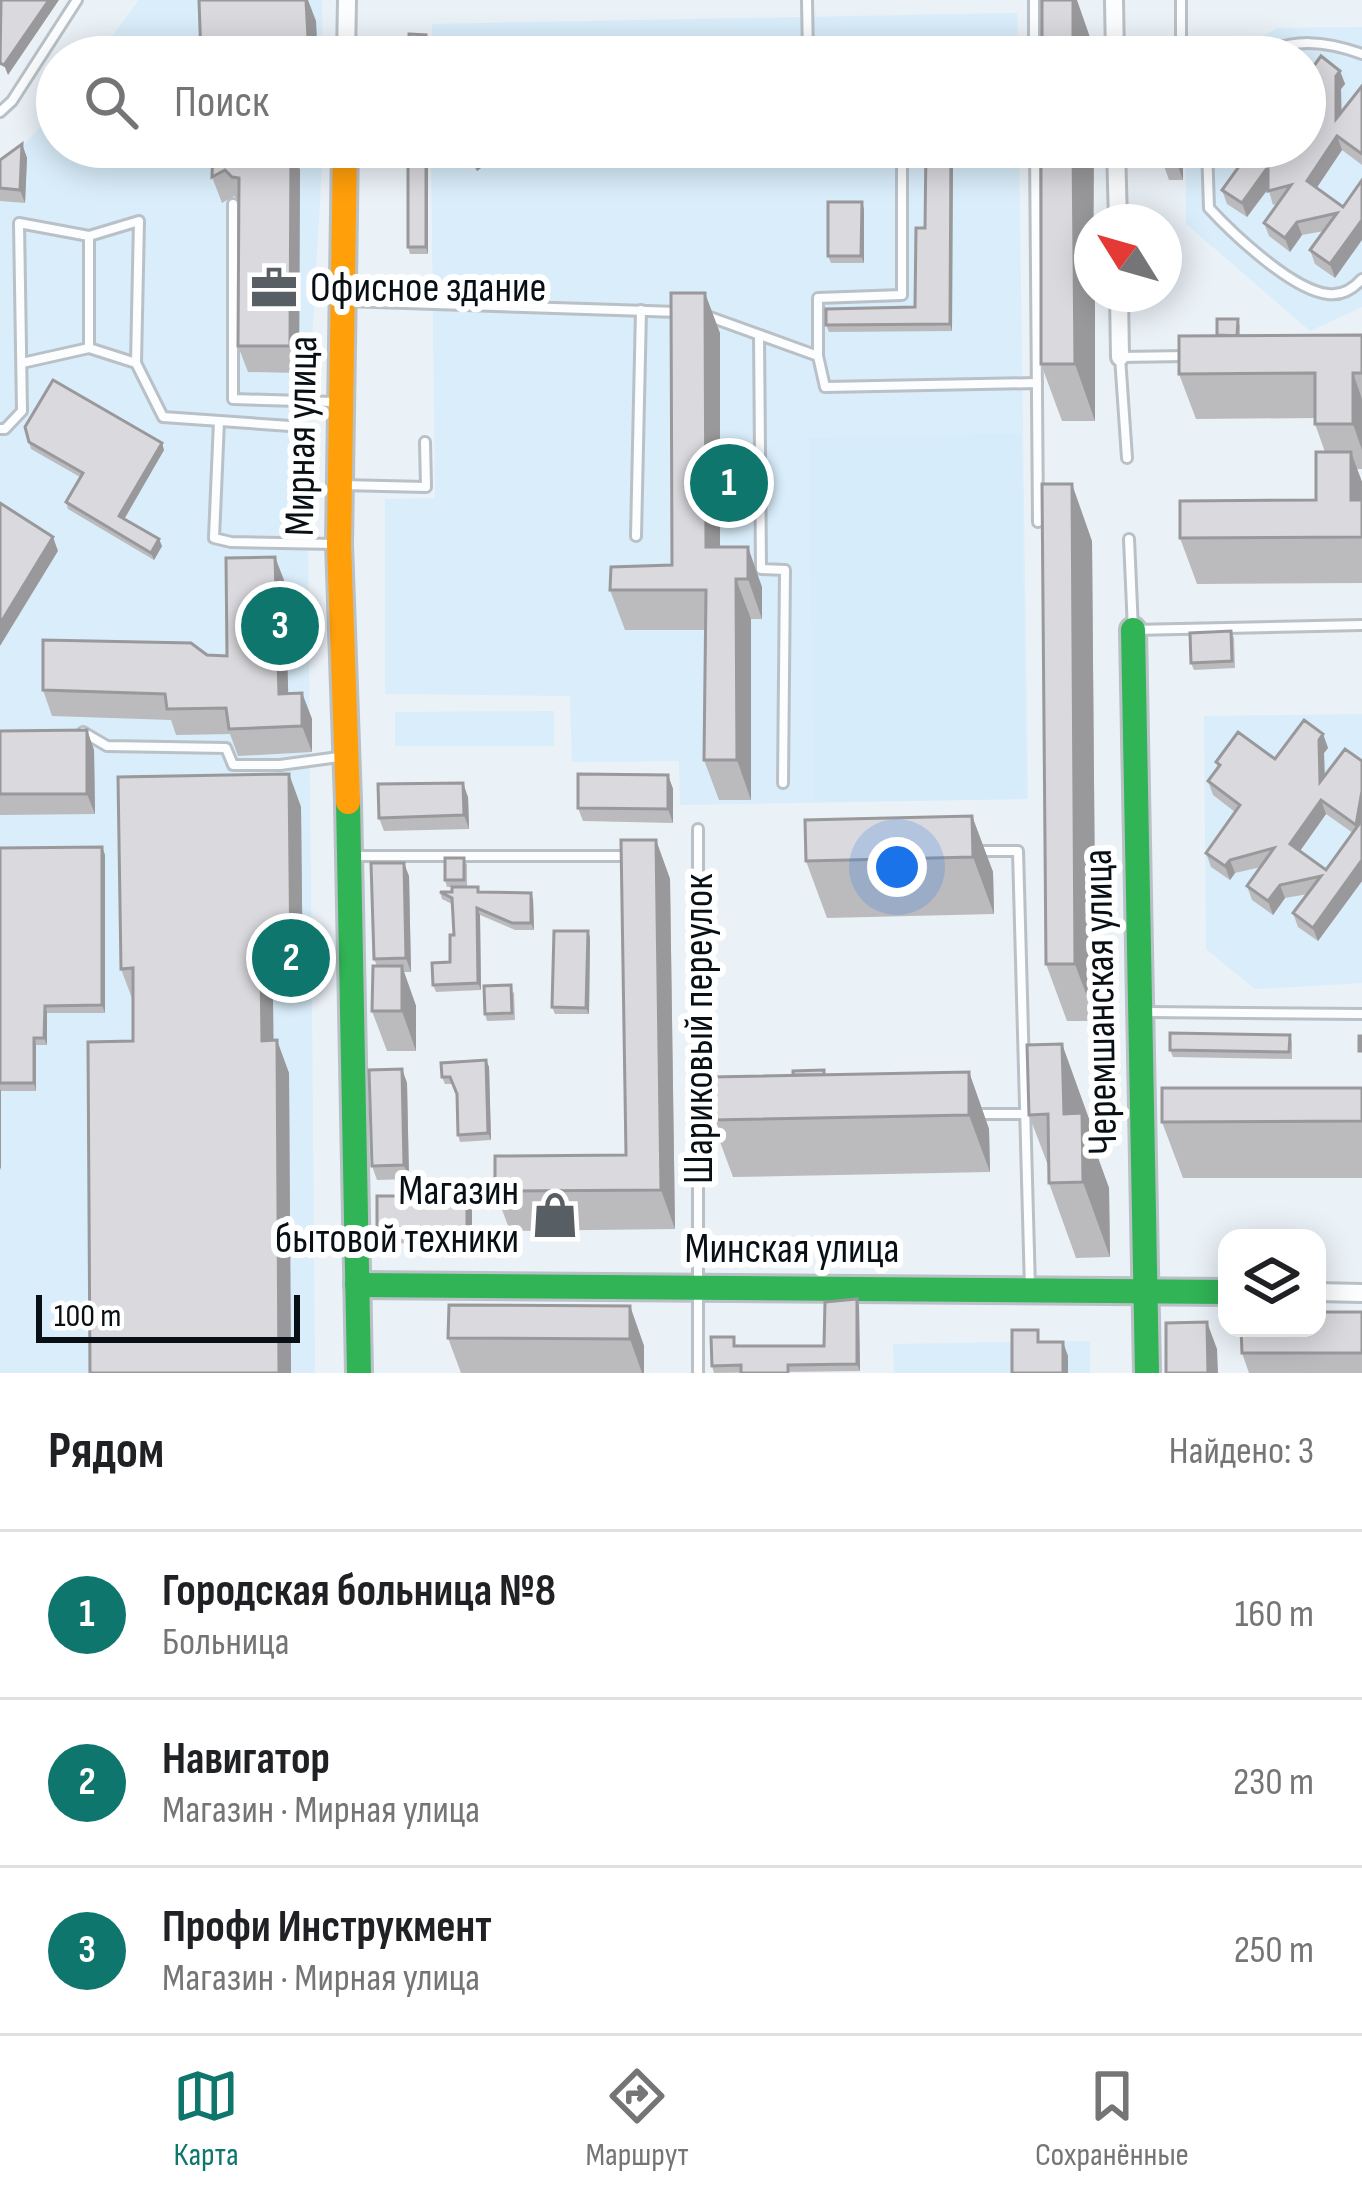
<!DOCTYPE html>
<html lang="ru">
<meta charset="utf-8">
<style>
:root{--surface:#fff;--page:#f2f2f2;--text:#202124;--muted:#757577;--line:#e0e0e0;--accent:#0f766e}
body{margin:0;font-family:"Sofia Sans Condensed",sans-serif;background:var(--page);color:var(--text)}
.controls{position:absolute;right:36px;bottom:36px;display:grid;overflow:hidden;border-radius:24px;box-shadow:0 6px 30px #0003}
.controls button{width:108px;height:108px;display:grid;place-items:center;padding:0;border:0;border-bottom:3px solid var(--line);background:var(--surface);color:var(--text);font:60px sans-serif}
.compass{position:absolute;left:1074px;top:204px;width:108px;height:108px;border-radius:50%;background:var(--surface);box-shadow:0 6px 30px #0003;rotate:307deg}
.scale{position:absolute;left:36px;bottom:30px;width:264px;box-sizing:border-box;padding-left:12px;border:6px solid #081015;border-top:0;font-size:33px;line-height:42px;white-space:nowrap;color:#081015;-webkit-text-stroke:9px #fff;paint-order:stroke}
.you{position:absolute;left:897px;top:867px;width:42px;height:42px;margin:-30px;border:9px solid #fff;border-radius:50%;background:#1a73e8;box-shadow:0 0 0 18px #1a73e833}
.badge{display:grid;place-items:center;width:78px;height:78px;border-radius:50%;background:var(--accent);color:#fff;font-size:39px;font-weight:700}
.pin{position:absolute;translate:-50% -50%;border:6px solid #fff;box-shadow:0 3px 12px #0006}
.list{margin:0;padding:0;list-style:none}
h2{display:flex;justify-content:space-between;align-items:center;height:156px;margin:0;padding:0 48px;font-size:51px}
h2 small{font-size:39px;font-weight:400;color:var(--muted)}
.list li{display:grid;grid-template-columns:78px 1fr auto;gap:36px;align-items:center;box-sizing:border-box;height:168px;padding:0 48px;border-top:3px solid var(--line)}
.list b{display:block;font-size:45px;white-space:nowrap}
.list p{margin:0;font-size:39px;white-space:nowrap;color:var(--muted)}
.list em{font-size:39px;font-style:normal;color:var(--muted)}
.icon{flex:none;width:66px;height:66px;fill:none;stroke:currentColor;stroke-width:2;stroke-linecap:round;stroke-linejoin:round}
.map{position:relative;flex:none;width:1362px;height:1373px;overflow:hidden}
.search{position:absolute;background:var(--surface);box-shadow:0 6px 30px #0003;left:36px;right:36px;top:36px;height:132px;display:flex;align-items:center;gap:30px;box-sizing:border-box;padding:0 42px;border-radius:66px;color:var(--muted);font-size:45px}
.sheet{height:660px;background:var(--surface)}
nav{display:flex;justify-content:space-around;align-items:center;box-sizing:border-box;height:168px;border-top:3px solid var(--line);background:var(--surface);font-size:33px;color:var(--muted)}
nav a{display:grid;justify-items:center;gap:6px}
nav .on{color:var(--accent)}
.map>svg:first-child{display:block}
.built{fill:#d9edfa}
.green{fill:#d6ecfb}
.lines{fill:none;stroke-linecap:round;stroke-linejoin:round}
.lane-casing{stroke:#b9c0c6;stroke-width:14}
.street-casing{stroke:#b9c0c6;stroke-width:22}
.fast-casing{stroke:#b9c0c6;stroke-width:30}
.slow-casing{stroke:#b9c0c6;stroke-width:30}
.lane{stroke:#fcfdfe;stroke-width:8}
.street{stroke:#fcfdfe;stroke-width:16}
.fast{stroke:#30b455;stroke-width:24}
.slow{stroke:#ff9f0a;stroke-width:24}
.wall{fill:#bbbbbe;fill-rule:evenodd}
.shaded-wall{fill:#99989b}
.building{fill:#dad9dd;stroke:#99989b;stroke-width:3}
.labels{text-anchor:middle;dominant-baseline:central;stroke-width:12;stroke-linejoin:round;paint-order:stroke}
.poi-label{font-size:42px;fill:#081015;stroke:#fff;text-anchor:start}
.street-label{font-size:42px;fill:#081015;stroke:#fff}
</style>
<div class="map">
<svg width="1362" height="1373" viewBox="0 0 1362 1373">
<rect width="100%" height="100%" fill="#eaf1f7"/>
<g class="built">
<polygon points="139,0 322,0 323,57 97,57"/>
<polygon points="1017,13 1018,57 432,57 432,24"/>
<polygon points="1362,27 1362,307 1310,331 1186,224 1186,147 1305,147 1305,57 1225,57 1277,28"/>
<polygon points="57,108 57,147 323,147 307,427 315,1373 0,1373 0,172"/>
<polygon points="431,147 1019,147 1028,799 680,805 679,761 572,762 570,696 385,694 385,499 435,498"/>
<polygon points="554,711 554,746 395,746 395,712"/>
<polygon points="1362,714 1362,983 1255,989 1206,949 1204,716"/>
<polygon points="1090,1341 1090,1373 894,1373 893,1344"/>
</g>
<polygon class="green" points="1021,434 1026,799 814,802 809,438"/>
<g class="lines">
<defs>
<g id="lane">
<polyline points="807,0 808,57"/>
<polyline points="1034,0 1034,57"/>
<polyline points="1181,57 1181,0"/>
<path d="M 1258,57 C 1292,37 1326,41 1362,54"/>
<polyline points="0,112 12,101 77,0"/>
<polyline points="1035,147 1038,522"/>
<path d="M 1207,147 L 1209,208 C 1233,234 1292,290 1328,294 C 1342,296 1354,288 1362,279"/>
<polyline points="233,204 233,399 334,402"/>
<polyline points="345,301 678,312"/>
<polyline points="710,317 818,356 825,387 1037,383"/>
<polyline points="759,335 761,569 785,570 783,783"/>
<polyline points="89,348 89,236"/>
<polyline points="818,356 818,298 902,295 902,147"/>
<polyline points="22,363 89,348 136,363 163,417 290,426"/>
<polyline points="219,421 214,538 231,542 335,544"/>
<polyline points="0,429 5,429 22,411 19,223 89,236 139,221 136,363"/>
<polyline points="1127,458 1120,357 1187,356"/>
<polyline points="341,485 426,487 425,442"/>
<polyline points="636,536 641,310"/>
<polyline points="1129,539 1133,630 1362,625"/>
<polyline points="83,732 107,746 226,748 233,765 280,765 346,756"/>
<polyline points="980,851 1018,851 1030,1289"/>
<polyline points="356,856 623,856"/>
<polyline points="1148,1012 1362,1014"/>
<polyline points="976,1114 1023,1114"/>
<polyline points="698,1373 698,829"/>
</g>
<g id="street">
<polyline points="1114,0 1115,57"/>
<polyline points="346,57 347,0"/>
<polyline points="1116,147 1118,222"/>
<polyline points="1119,294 1120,357"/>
<polyline points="1317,1292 1362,1293"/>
</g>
<g id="fast">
<polyline points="1133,630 1147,1373"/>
<polyline points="348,802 359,1373"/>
<polyline points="357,1285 1227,1292"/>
</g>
<polyline id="slow" points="345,147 339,544 348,802"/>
</defs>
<use href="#lane" class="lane-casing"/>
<use href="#street" class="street-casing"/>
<use href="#fast" class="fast-casing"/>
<use href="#slow" class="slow-casing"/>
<use href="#lane" class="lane"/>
<use href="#street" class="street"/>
<use href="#fast" class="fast"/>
<use href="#slow" class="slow"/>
</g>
<g class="wall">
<polygon points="1340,71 1345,84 1341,89 1341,113 1362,86 1362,165 1342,150 1316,188 1343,207 1335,278 1315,264 1310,250 1324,231 1302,235 1290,252 1269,236 1264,223 1277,204 1273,205 1268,188 1247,217 1227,204 1222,190"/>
<polygon points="22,144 27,158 25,203 0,201 0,160"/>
<polygon points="213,147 292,147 300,170 299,373 248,372 238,346 239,201 234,196 222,203 212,177"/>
<polygon points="408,147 428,147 428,254 410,254 408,247"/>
<polygon points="460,147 509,147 477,171"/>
<polygon points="786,147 786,165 768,166 765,159"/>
<polygon points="823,147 858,147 858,153 825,154"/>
<polygon points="926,147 953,147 952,331 829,332 826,325 915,307 925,228"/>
<polygon points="1041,147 1094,147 1094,222 1092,222 1095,421 1062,421 1041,364"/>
<polygon points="1183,147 1183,180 1169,180 1164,166"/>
<polygon points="864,209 864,263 831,263 828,256"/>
<polygon points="1238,319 1240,326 1240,336 1362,335 1362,469 1357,469 1362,482 1362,583 1197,584 1180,538 1316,500 1325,452 1315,424 1315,418 1196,419 1179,374 1217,336"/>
<polygon points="720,333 720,547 762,587 762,619 751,619 751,800 719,800 704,760 705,630 625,630 610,590 672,565"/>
<polygon points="29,442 164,450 124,519 162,546 154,560 68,509 66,502 80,477 31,449"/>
<polygon points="1092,541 1096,1021 1067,1021 1046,964"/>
<polygon points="275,557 285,583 288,693 302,693 312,719 312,752 238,756 230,734 176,735 171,720 52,716 43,690 207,655 227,656"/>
<polygon points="1231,631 1234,638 1235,668 1194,670 1191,663"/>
<polygon points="87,730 94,750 95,814 0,815 0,731"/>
<path d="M 1323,734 L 1328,748 L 1324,753 L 1325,776 L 1362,761 L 1362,881 L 1318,941 L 1298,927 L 1293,913 L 1308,894 L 1285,898 L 1273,915 L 1252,900 L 1247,886 L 1261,867 L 1235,873 L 1230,880 L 1211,867 L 1206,853 L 1235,812 L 1213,795 L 1208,781 L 1218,768 L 1216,762 L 1275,759 ZM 1326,814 L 1353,833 L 1326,870 L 1300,851 Z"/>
<polygon points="289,774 301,807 303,999 273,999 273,1040 289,1073 291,1373 90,1373 133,1041 133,1001 121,969"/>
<polygon points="668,775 673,789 673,823 583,821 578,808"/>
<polygon points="468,797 469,829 384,831 379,818"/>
<polygon points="972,816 993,872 994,914 827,918 806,861"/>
<polygon points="656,840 670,879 675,1229 510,1231 495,1191 626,1155"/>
<polygon points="102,847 105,855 105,1013 47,1013 47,1045 36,1045 36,1091 1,1091 0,1170 0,848"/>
<polygon points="464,858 467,865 467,887 447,887 445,880"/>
<polygon points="409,876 411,972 404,972 416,1006 416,1051 387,1051 372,1011 377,966 374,959"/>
<polygon points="440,892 480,892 533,899 534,930 515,930 480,915 481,990 436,992 433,985 450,962 454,935 452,904 442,899"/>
<polygon points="588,931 590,938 589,1014 555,1014 552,1007"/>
<polygon points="514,992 515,1020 487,1021 485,1014"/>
<polygon points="1290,1035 1292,1042 1292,1059 1173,1057 1170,1050"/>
<polygon points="1062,1044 1089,1119 1089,1133 1109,1188 1110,1257 1076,1258 1049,1183 1049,1168 1029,1115"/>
<polygon points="486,1060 489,1067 491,1140 460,1142 458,1135 457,1095 452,1084 445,1084 442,1077"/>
<polygon points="402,1069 407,1083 409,1179 377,1180 372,1166"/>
<polygon points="969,1072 989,1129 990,1172 733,1177 712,1120 826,1075"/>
<polygon points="1362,1088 1362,1178 1183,1178 1162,1122"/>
<polygon points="467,1196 472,1210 472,1244 382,1243 377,1229"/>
<polygon points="857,1299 859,1306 860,1371 714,1373 712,1366 737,1344 737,1346 824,1346"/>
<polygon points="630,1306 644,1346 644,1373 461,1373 448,1338"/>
<polygon points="1362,1312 1362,1373 1249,1373 1242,1353"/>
</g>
<g class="shaded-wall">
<polygon points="49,0 59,0 8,75 4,65"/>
<polygon points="306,0 308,0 316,21 318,57 309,57"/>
<polygon points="1073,0 1077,0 1093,46 1093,57 1073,57"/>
<polygon points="1340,71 1345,84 1341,89 1342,133 1336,119 1336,76"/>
<polygon points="1337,136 1342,150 1312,195 1307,181"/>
<polygon points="22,144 27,158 25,203 20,190"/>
<polygon points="291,147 300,170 299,373 290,346"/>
<polygon points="426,147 428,147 428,254 426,247"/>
<polygon points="474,147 509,147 477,171 470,150"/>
<polygon points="951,147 953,147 952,331 950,324"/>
<polygon points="1073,147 1094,147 1092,294 1095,294 1095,421 1075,364"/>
<polygon points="1178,147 1183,147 1183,180 1178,166"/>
<polygon points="1268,167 1274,181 1247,217 1242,203"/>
<polygon points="862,202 864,209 864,263 861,256"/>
<polygon points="1362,220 1362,240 1335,278 1330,264"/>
<polygon points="1297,222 1302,235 1290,252 1285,238"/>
<polygon points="705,293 720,333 720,587 706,547"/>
<polygon points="1353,373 1362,399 1362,450 1353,424"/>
<polygon points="162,443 164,450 122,523 119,516"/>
<polygon points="1351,452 1362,482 1362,531 1351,500"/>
<polygon points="1072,484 1092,541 1096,1021 1075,964"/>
<polygon points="53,537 58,551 0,646 0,624"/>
<polygon points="159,539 162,546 154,560 151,553"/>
<polygon points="748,547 762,587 762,619 748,579"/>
<polygon points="275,557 285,583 289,720 279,694"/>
<polygon points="736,579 751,619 751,800 737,760"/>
<polygon points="302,693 312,719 312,752 302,726"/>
<polygon points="87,730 94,750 95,814 87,794"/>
<polygon points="1323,734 1328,748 1324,753 1325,796 1320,782 1319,740"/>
<polygon points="289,774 301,807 303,999 291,966"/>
<polygon points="668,775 673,789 673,823 668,809"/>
<polygon points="463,783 468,797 469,829 464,815"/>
<polygon points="1362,791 1362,834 1361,839 1356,825"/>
<polygon points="1321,800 1326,814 1295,858 1290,844"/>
<polygon points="972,816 993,872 994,914 973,857"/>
<polygon points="656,840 670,879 675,1229 661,1190"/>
<polygon points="102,847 105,855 105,1013 102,1005"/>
<polygon points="1230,860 1235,873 1230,880 1225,866"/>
<polygon points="1362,860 1362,881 1318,941 1313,928"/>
<polygon points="404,863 409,876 411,972 406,958"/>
<polygon points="1280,885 1285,898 1273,915 1268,901"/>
<polygon points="531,893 533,899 534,930 531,923"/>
<polygon points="477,908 480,915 481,990 478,983"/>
<polygon points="588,931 590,938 589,1014 586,1008"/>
<polygon points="261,966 273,999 274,1074 262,1041"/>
<polygon points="402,966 416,1006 416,1051 402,1011"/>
<polygon points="45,1006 47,1013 47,1045 44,1038"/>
<polygon points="34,1038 36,1045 36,1091 34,1083"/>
<polygon points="277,1040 289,1073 291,1373 279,1373"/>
<polygon points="1062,1044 1089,1119 1089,1133 1109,1188 1110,1257 1083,1182 1064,1114"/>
<polygon points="486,1060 489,1067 491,1140 488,1133"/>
<polygon points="402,1069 407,1083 409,1179 404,1165"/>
<polygon points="969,1072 989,1129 990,1172 969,1115"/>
<polygon points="0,1089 1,1091 1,1170 0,1167"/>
<polygon points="467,1196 472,1210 472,1244 467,1230"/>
<polygon points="857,1299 859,1306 860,1371 857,1364"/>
<polygon points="630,1306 644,1346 644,1373 642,1373 630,1339"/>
<polygon points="1207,1322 1217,1349 1218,1373 1208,1373"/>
<polygon points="1063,1342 1068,1356 1068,1373 1063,1373"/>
</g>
<g class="building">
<polygon points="1,0 49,0 4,65 0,63"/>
<polygon points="199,0 306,0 309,57 201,57"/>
<rect x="1042" y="0" width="31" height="57"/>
<polygon points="409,34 426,35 426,57 409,57"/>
<rect x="864" y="51" width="16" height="6"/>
<polygon points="1321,56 1340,71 1336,76 1336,119 1362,86 1362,154 1337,136 1307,181 1343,207 1362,180 1362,220 1330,264 1310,250 1337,213 1297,222 1285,238 1264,223 1291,185 1268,191 1268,167 1242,203 1222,190 1253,147 1305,147 1305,78"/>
<polygon points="22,144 20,190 0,188 0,160"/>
<polygon points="213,147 291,147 290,346 238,346 239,178 232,177 225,170 212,177"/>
<rect x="408" y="147" width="18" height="100"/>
<polygon points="765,147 783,147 783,158 765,159"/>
<polygon points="926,147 951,147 950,324 826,325 826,309 915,307 916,228 925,228"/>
<polygon points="1041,147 1073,147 1075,364 1041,364"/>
<rect x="1164" y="147" width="14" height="19"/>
<polygon points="828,202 862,202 861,256 828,256"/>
<polygon points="671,293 705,293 706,547 748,547 748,579 736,579 737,760 704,760 706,590 610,590 611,567 672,565"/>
<polygon points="1217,319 1238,319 1237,336 1217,335"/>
<polygon points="1362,335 1362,373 1353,373 1353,424 1315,424 1315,373 1179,374 1179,336"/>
<polygon points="53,380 162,443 119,516 159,539 151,553 66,502 83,473 29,442 25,427"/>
<polygon points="1316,452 1351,452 1351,500 1362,500 1362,537 1180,538 1180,501 1316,500"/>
<polygon points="1042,484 1072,484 1075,964 1046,964"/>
<polygon points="0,503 53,537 0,624"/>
<polygon points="275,557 279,694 302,693 302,726 229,729 226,708 167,709 165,694 43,690 43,640 191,643 207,655 227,656 226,558"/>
<polygon points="1231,631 1232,661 1191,663 1190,633"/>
<polygon points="1304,720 1323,734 1319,740 1320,782 1345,749 1362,761 1362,791 1356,825 1321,800 1290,844 1326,870 1362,820 1362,860 1313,928 1293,913 1321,876 1280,885 1268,901 1247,886 1274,848 1230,860 1225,866 1206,853 1240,805 1208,781 1220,765 1216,762 1238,732 1275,759"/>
<polygon points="87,730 87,794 0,794 0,731"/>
<polygon points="289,774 291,966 261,966 262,1041 277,1040 279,1373 90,1373 88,1042 133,1041 133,968 121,969 118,777"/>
<polygon points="578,774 668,775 668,809 578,808"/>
<polygon points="463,783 464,815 379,818 378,784"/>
<polygon points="972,816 973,857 806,861 805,820"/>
<polygon points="621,840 656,840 661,1190 495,1191 495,1156 626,1155"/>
<polygon points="102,847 102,1005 45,1006 44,1038 34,1038 34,1083 0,1083 0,848"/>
<rect x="445" y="858" width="19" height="22"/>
<polygon points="371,863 404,863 406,958 374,959"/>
<polygon points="452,887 478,887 478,892 531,893 531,923 512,923 477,908 478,983 433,985 432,963 450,962 450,935 454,935 452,898 440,892 452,892"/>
<polygon points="554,931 588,931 586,1008 552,1007"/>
<polygon points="373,966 402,966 402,1011 372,1011"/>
<polygon points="511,985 512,1013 485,1014 484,986"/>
<polygon points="1170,1033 1290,1035 1289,1052 1170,1050"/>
<rect x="1359" y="1036" width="3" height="15"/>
<polygon points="1062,1044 1064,1114 1082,1113 1083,1182 1049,1183 1048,1114 1029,1115 1027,1045"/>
<polygon points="486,1060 488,1133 458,1135 457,1094 450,1077 442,1077 441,1063"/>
<polygon points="402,1069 404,1165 372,1166 369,1070"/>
<polygon points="824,1070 824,1075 793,1075 793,1071"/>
<polygon points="969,1072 969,1115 712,1120 711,1077"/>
<polygon points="1162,1088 1362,1088 1362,1121 1162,1122"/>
<polygon points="377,1196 467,1196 467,1230 377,1229"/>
<polygon points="857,1299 857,1364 788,1365 788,1373 741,1373 741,1365 712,1366 711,1337 734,1337 734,1346 824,1346 825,1302"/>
<polygon points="449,1305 630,1306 630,1339 448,1338"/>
<polygon points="1317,1312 1362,1312 1362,1353 1242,1353 1241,1328 1317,1328"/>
<polygon points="1207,1322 1208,1373 1166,1373 1166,1323"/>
<polygon points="1012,1330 1038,1330 1038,1342 1063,1342 1063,1373 1012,1373"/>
</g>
<defs>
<symbol id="office-bare" viewBox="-9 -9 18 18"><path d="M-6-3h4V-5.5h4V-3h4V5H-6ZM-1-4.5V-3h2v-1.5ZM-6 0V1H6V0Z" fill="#575f64" stroke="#fff" stroke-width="2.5" paint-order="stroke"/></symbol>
<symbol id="shop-bare" viewBox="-9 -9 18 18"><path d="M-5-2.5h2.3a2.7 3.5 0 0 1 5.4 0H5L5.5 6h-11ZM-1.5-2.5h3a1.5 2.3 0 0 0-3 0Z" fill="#575f64" stroke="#fff" stroke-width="2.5" paint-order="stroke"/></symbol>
</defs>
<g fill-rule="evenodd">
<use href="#office-bare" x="241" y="255" width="66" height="66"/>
<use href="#shop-bare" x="522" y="1182" width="66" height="66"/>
</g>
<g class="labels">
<g class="poi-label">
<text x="310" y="288">Офисное здание</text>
<text x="519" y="1191" text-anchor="end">Магазин<tspan x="519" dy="48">бытовой техники</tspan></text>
</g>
<g class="street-label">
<text transform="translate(302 436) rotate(-89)">Мирная улица</text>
<text transform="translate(1101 1002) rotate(-91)">Черемшанская улица</text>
<text transform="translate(699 1029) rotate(-90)">Шариковый переулок</text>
<text x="792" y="1249">Минская улица</text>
</g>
</g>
</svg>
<div class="controls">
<button><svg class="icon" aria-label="layers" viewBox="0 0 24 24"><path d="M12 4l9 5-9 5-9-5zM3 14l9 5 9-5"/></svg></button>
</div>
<svg class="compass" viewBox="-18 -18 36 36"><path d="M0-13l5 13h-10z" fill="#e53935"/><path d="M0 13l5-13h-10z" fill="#757577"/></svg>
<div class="scale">100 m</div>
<div class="you"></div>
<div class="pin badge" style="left:729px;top:483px">1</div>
<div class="pin badge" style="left:291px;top:958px">2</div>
<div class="pin badge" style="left:280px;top:626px">3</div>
<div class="search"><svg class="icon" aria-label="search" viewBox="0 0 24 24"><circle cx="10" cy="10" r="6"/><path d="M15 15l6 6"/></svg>Поиск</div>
</div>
<section class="sheet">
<h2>Рядом<small>Найдено: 3</small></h2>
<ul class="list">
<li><span class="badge">1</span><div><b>Городская больница №8</b><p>Больница</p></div><em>160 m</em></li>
<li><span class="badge">2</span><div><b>Навигатор</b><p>Магазин · Мирная улица</p></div><em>230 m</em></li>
<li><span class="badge">3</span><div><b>Профи Инструкмент</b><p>Магазин · Мирная улица</p></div><em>250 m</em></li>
</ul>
</section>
<nav>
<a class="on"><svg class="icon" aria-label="map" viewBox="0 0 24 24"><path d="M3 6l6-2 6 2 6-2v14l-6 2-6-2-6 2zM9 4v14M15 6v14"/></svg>Карта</a>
<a><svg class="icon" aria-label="directions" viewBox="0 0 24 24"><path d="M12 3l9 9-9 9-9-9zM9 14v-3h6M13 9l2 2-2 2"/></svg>Маршрут</a>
<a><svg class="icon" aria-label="saved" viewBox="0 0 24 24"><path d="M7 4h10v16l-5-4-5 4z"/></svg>Сохранённые</a>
</nav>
